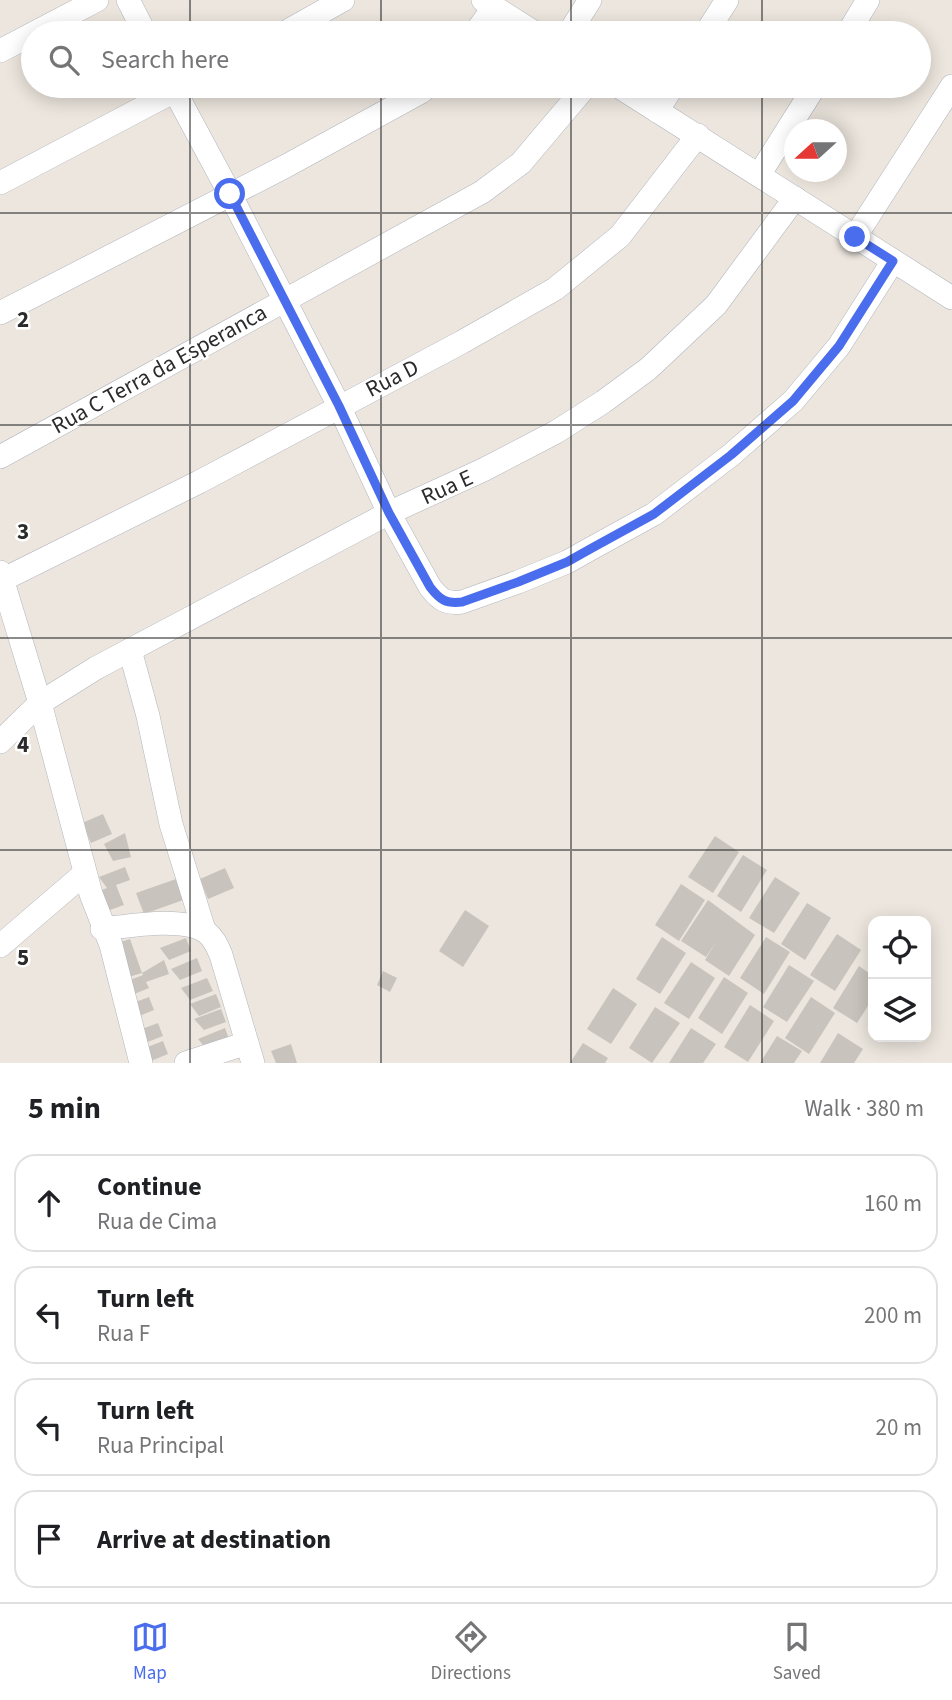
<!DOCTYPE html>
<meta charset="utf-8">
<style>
:root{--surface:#fff;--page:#f2f2f2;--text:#202124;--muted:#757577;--line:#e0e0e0;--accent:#4a6ded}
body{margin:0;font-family:"Source Sans 3",sans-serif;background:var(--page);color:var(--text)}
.controls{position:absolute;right:21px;bottom:21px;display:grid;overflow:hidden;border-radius:14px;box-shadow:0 4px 18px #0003}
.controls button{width:63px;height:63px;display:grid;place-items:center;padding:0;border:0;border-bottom:2px solid var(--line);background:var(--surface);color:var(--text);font:35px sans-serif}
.compass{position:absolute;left:784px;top:119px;width:63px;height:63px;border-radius:50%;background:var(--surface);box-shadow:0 4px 18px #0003;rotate:249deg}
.stop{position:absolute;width:21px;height:21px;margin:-16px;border:5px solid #4a6ded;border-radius:50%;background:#fff}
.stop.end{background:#4a6ded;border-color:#fff;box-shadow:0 2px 7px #0008}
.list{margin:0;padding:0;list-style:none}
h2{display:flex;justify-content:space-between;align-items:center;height:91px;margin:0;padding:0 28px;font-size:30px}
h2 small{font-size:23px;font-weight:400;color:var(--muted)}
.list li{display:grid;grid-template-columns:46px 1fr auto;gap:21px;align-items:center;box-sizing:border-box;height:98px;margin:0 14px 14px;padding:0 14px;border:2px solid var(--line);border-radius:21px}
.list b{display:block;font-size:26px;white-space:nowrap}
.list p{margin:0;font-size:23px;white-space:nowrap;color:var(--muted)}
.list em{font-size:23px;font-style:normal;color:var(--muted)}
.icon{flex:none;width:38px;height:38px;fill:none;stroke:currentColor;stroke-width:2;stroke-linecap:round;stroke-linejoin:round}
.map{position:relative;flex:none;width:952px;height:1063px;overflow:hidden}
.search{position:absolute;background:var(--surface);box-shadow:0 4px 18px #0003;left:21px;right:21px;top:21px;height:77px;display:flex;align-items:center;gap:18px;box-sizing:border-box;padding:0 24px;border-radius:38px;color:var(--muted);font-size:26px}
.sheet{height:539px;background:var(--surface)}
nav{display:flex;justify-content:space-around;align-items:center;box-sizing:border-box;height:98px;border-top:2px solid var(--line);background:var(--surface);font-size:19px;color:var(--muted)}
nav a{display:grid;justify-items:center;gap:4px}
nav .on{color:var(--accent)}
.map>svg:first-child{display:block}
.building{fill:#c8c4bd}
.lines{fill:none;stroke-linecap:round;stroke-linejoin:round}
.street-casing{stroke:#b2b5be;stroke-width:24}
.street{stroke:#fff;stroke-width:23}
.route{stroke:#4a6ded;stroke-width:9}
.grid{fill:none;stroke:#2b2b2b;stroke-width:2;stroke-opacity:0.55}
.labels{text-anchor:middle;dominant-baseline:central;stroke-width:5;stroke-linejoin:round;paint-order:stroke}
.street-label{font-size:23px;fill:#2b2b2b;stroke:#fff}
.grid-label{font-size:23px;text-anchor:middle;font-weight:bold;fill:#2b2b2b;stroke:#fff;stroke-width:5;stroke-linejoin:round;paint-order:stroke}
</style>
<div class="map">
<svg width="952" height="1063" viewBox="0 0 952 1063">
<rect width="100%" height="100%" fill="#ece6de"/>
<g class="building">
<polygon points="103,814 112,834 91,843 82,823"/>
<polygon points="125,833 131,857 113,861 104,844"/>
<polygon points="715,836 739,852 713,893 688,877"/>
<polygon points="743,855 767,870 741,912 717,896"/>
<polygon points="125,867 130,880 116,885 124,905 99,914 91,894 107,888 99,877"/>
<polygon points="225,868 234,888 208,899 200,879"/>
<polygon points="775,877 800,893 774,933 749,918"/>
<polygon points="179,878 186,899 144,914 136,893"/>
<polygon points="681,884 705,900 679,941 655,925"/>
<polygon points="708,900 755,935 729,976 705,960 716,942 706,957 681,941"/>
<polygon points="807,903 831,918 805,960 781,944"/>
<polygon points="465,910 489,926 463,967 439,951"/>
<polygon points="837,934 861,950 835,991 810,975"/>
<polygon points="662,937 686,953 660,994 636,979"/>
<polygon points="766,937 790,952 764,994 740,978"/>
<polygon points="186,938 191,951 169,960 160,948"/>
<polygon points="130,939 142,973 122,979 111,945"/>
<polygon points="197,958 202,971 180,980 171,969"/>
<polygon points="164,960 169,974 146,982 149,988 127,997 117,985 143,975 142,973"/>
<polygon points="691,962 715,978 689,1019 664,1003"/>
<polygon points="789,965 814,981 787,1022 763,1007"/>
<polygon points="859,966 873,976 873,998 857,1023 833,1008"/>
<polygon points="383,971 397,978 390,992 377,985"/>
<polygon points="724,977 748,993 722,1034 698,1018"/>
<polygon points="207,978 213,991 190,1000 181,988"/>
<polygon points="613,988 637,1004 611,1044 587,1029"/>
<polygon points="216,994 221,1007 199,1016 190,1004"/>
<polygon points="149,997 154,1010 132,1019 122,1007"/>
<polygon points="811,997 835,1013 809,1054 785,1038"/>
<polygon points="750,1005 774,1021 748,1062 724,1047"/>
<polygon points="655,1007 680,1023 652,1063 629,1048"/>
<polygon points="221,1009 226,1022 204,1030 194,1019"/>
<polygon points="158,1023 163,1036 140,1045 131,1033"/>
<polygon points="225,1028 230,1042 207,1050 198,1039"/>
<polygon points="691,1028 716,1044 703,1063 669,1063"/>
<polygon points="838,1033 863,1049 854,1063 820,1063"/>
<polygon points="777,1036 802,1051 794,1063 760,1063"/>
<polygon points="163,1041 168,1054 146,1063 137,1051"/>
<polygon points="583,1043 608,1058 605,1063 570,1063"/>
<polygon points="291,1044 297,1063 276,1063 271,1051"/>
</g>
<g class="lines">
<defs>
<g id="street">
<polyline points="128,0 145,33"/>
<polyline points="483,0 535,33"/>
<polyline points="284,33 343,0"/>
<polyline points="475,33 494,7"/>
<polyline points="569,33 590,0"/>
<polyline points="706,33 727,0"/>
<polyline points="848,33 868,0"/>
<polyline points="0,51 97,0"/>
<path d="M 172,86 L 230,194 L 339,406 L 389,513 L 430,587 C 440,600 446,604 462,602 L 518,582 L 567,562 L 592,548 L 654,514 L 731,455 L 793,401 L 839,346 L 893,261"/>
<polyline points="618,86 952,298"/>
<polyline points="657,111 673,86"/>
<polyline points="759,175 815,86"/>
<polyline points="0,183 184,86"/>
<polyline points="855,237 952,86"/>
<polyline points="0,313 286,166 421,92 428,86"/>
<polyline points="0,457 482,192 521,163 586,86"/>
<polyline points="0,572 40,703 91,894 111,945 141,1063"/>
<polyline points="2,580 199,482 462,342 555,289 620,236 698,135"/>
<polyline points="130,650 148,716 171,824 204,930"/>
<polyline points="0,742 40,703 96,668 389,513 483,470 556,432 603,402 648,369 716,305 795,198"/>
<path d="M 102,929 C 129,926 184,916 206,932 C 214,938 217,946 221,955 L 253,1063"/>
<polyline points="0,946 85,873"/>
<polyline points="186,1063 247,1043"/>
</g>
</defs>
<use href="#street" class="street-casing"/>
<use href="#street" class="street"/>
</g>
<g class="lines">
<path class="route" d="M 230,194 L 339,406 L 389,513 L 430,587 C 440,600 446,604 462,602 L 518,582 L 567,562 L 592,548 L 654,514 L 731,455 L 793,401 L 839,346 L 893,261 L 855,237"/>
</g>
<path class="grid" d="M 190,0 L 190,33M 381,0 L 381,33M 571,0 L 571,33M 762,0 L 762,33M 190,86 L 190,1063M 381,86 L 381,1063M 571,86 L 571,1063M 762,86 L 762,1063M 0,213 L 952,213M 0,425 L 952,425M 0,638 L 952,638M 0,850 L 952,850"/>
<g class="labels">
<g class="street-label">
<text transform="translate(159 369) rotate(-29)">Rua C Terra da Esperanca</text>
<text transform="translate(392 378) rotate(-27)">Rua D</text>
<text transform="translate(447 487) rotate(-24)">Rua E</text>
</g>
</g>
<g class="grid-label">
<text x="23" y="327">2</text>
<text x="23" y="539">3</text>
<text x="23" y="752">4</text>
<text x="23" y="965">5</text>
</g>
</svg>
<div class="controls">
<button><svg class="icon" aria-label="locate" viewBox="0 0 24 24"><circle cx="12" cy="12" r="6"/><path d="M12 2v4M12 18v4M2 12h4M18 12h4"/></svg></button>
<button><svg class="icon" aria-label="layers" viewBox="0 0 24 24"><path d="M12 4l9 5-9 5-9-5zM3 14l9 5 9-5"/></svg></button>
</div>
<svg class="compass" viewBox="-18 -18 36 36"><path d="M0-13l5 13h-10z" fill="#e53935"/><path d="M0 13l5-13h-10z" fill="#757577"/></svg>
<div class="stop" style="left:230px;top:194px"></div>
<div class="stop end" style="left:855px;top:237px"></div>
<div class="search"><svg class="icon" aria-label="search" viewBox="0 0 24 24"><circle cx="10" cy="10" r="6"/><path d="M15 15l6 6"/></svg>Search here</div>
</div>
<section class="sheet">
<h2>5 min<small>Walk · 380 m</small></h2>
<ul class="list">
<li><svg class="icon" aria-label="ahead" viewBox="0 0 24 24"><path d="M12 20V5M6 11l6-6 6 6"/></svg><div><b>Continue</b><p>Rua de Cima</p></div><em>160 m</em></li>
<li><svg class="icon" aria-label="left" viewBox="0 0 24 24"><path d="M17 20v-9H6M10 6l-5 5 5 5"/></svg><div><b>Turn left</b><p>Rua F</p></div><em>200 m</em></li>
<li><svg class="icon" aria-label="left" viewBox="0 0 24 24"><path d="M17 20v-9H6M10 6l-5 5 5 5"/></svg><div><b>Turn left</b><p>Rua Principal</p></div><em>20 m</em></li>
<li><svg class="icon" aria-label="arrive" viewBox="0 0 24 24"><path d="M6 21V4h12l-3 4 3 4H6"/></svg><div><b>Arrive at destination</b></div></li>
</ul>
</section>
<nav>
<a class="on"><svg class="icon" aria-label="map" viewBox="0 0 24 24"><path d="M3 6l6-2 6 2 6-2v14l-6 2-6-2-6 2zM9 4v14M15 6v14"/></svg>Map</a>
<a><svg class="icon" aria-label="directions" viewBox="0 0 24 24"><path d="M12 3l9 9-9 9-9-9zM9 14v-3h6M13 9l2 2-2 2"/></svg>Directions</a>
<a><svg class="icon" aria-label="saved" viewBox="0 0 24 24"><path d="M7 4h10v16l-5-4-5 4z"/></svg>Saved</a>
</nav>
